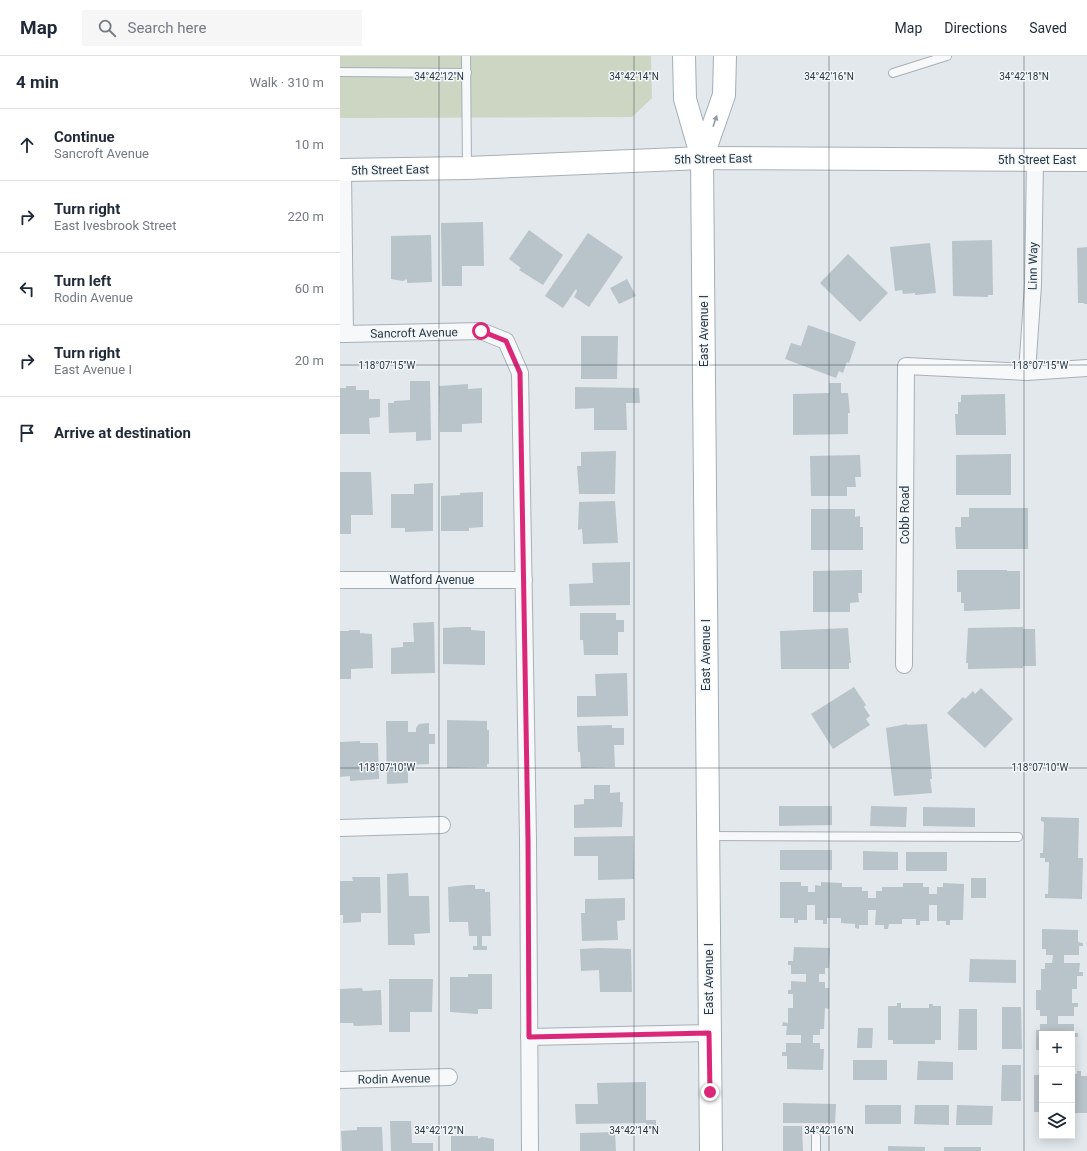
<!DOCTYPE html>
<meta charset="utf-8">
<style>
:root{--surface:#fff;--page:#f6f6f7;--text:#1f2937;--muted:#747a83;--line:#e0e1e3}
body{margin:0;font-family:Roboto,sans-serif;background:var(--page);color:var(--text)}
.controls{position:absolute;right:12px;bottom:12px;display:grid;overflow:hidden;border-radius:0px;box-shadow:0 2px 10px #0003}
.controls button{width:36px;height:36px;display:grid;place-items:center;padding:0;border:0;border-bottom:1px solid var(--line);background:var(--surface);color:var(--text);font:20px sans-serif}
.stop{position:absolute;width:12px;height:12px;margin:-9px;border:3px solid #db2777;border-radius:50%;background:#fff}
.stop.end{background:#db2777;border-color:#fff;box-shadow:0 1px 4px #0008}
.list{margin:0;padding:0;list-style:none}
h2{display:flex;justify-content:space-between;align-items:center;height:52px;margin:0;padding:0 16px;font-size:17px}
h2 small{font-size:13px;font-weight:400;color:var(--muted)}
.list li{display:grid;grid-template-columns:26px 1fr auto;gap:12px;align-items:center;box-sizing:border-box;height:72px;padding:0 16px;border-top:1px solid var(--line)}
.list b{display:block;font-size:15px;white-space:nowrap}
.list p{margin:0;font-size:13px;white-space:nowrap;color:var(--muted)}
.list em{font-size:13px;font-style:normal;color:var(--muted)}
.icon{flex:none;width:22px;height:22px;fill:none;stroke:currentColor;stroke-width:2;stroke-linecap:round;stroke-linejoin:round}
.map{position:relative;flex:none;width:747px;height:1095px;overflow:hidden}
header{display:flex;align-items:center;gap:24px;box-sizing:border-box;height:56px;padding:0 20px;background:var(--surface);border-bottom:1px solid var(--line)}
header strong{font-size:19px}
nav{display:flex;gap:22px;margin-inline-start:auto;font-size:14px}
.search{width:280px;height:36px;background:var(--page);display:flex;align-items:center;gap:10px;box-sizing:border-box;padding:0 14px;border-radius:0px;color:var(--muted);font-size:15px}
main{display:flex}
aside{flex:1;background:var(--surface)}
.map>svg:first-child{display:block}
.green{fill:#ccd6c3}
.building{fill:#b9c3ca}
.lines{fill:none;stroke-linecap:round;stroke-linejoin:round}
.lane-casing{stroke:#a7b0b7;stroke-width:10}
.street-casing{stroke:#a7b0b7;stroke-width:18}
.secondary-casing{stroke:#a7b0b7;stroke-width:24}
.primary-casing{stroke:#a1afb8;stroke-width:24}
.lane{stroke:#f6f8fa;stroke-width:8}
.street{stroke:#f6f8fa;stroke-width:16}
.secondary{stroke:#fff;stroke-width:22}
.primary{stroke:#fff;stroke-width:22}
.oneway{fill:#949ca2}
.route{stroke:#db2777;stroke-width:5}
.ticks{fill:none;stroke:#293945;stroke-width:1;stroke-opacity:0.45}
.labels{text-anchor:middle;dominant-baseline:central;stroke-width:3;stroke-linejoin:round;paint-order:stroke}
.street-label{font-size:12px;fill:#293945;stroke:#f3f7f9}
.ticks-label{font-size:10px;text-anchor:middle;fill:#293945;stroke:#f3f7f9;stroke-width:3;stroke-linejoin:round;paint-order:stroke}
</style>
<header>
<strong>Map</strong>
<div class="search"><svg class="icon" aria-label="search" viewBox="0 0 24 24"><circle cx="10" cy="10" r="6"/><path d="M15 15l6 6"/></svg>Search here</div>
<nav><a>Map</a><a>Directions</a><a>Saved</a></nav>
</header>
<main>
<aside>
<h2>4 min<small>Walk · 310 m</small></h2>
<ul class="list">
<li><svg class="icon" aria-label="ahead" viewBox="0 0 24 24"><path d="M12 20V5M6 11l6-6 6 6"/></svg><div><b>Continue</b><p>Sancroft Avenue</p></div><em>10 m</em></li>
<li><svg class="icon" aria-label="right" viewBox="0 0 24 24"><path d="M7 20v-9h11M14 6l5 5-5 5"/></svg><div><b>Turn right</b><p>East Ivesbrook Street</p></div><em>220 m</em></li>
<li><svg class="icon" aria-label="left" viewBox="0 0 24 24"><path d="M17 20v-9H6M10 6l-5 5 5 5"/></svg><div><b>Turn left</b><p>Rodin Avenue</p></div><em>60 m</em></li>
<li><svg class="icon" aria-label="right" viewBox="0 0 24 24"><path d="M7 20v-9h11M14 6l5 5-5 5"/></svg><div><b>Turn right</b><p>East Avenue I</p></div><em>20 m</em></li>
<li><svg class="icon" aria-label="arrive" viewBox="0 0 24 24"><path d="M6 21V4h12l-3 4 3 4H6"/></svg><div><b>Arrive at destination</b></div></li>
</ul>
</aside>
<div class="map">
<svg width="747" height="1095" viewBox="0 0 747 1095">
<rect width="100%" height="100%" fill="#e3e8ec"/>
<polygon class="green" points="0,0 311,0 312,42 292,61 0,62"/>
<g class="building">
<polygon points="143,166 144,210 122,210 122,230 102,230 101,167"/>
<polygon points="189,174 223,199 203,229 179,214 181,212 169,203"/>
<polygon points="248,177 283,201 249,251 234,241 237,235 236,233 223,252 205,240"/>
<polygon points="91,179 92,226 67,227 67,223 63,225 51,223 51,180"/>
<polygon points="652,184 653,239 648,239 648,241 613,240 612,185"/>
<polygon points="590,187 596,237 575,239 575,237 563,238 562,234 555,235 550,191"/>
<polygon points="747,191 747,248 744,248 744,247 738,247 737,192"/>
<polygon points="508,198 548,237 520,266 480,227"/>
<polygon points="287,223 296,240 279,248 270,232"/>
<polygon points="468,269 516,286 509,307 507,306 503,317 499,315 496,322 445,303 451,287 461,290"/>
<polygon points="241,280 278,280 277,323 241,323"/>
<polygon points="70,325 90,325 91,384 76,385 76,376 49,377 48,347 54,347 54,345 70,344"/>
<polygon points="489,327 501,327 501,337 508,337 510,357 508,357 508,378 453,379 453,338 489,337"/>
<polygon points="128,328 128,333 142,332 142,367 122,368 122,376 100,376 99,330"/>
<polygon points="6,330 16,330 16,334 29,334 29,343 40,343 40,361 29,362 30,378 0,378 0,332 6,332"/>
<polygon points="235,331 299,332 300,347 286,347 287,374 254,374 254,352 235,353"/>
<polygon points="665,338 666,379 616,379 615,358 618,358 618,346 621,346 621,339"/>
<polygon points="276,395 275,438 239,438 237,410 241,410 241,396"/>
<polygon points="671,398 671,439 616,439 616,399"/>
<polygon points="520,399 521,421 515,421 516,431 507,431 507,440 471,440 470,400"/>
<polygon points="0,416 31,416 33,459 11,459 11,478 0,478"/>
<polygon points="93,427 93,475 65,476 65,472 51,472 51,438 74,438 74,428"/>
<polygon points="143,436 143,471 129,472 129,475 101,475 101,440 120,439 120,437"/>
<polygon points="275,445 278,487 243,488 242,473 238,474 239,446"/>
<polygon points="629,452 688,452 688,493 616,493 615,471 621,471 621,461 629,461"/>
<polygon points="471,453 515,453 515,461 520,460 520,471 523,471 523,494 471,494"/>
<polygon points="290,506 290,549 230,550 229,528 253,527 252,507"/>
<polygon points="522,514 522,537 518,537 519,546 510,547 510,556 473,556 473,515"/>
<polygon points="617,514 667,514 667,515 680,515 680,553 624,555 624,547 621,547 621,536 617,536"/>
<polygon points="240,557 276,557 276,564 284,564 284,576 278,576 278,599 244,599 243,584 240,584"/>
<polygon points="94,566 95,617 51,618 51,592 63,591 63,586 74,586 73,567"/>
<polygon points="121,571 131,571 131,574 145,575 145,609 103,608 103,572"/>
<polygon points="683,571 683,573 695,573 696,610 683,610 683,612 628,613 628,607 626,607 628,572"/>
<polygon points="508,572 511,607 509,607 509,613 441,613 440,575"/>
<polygon points="9,574 20,574 20,578 21,577 32,578 33,612 11,613 11,623 0,623 0,575 9,575"/>
<polygon points="287,617 288,660 237,661 237,640 256,640 255,618"/>
<polygon points="514,631 526,649 524,651 530,660 526,663 530,669 493,693 471,658"/>
<polygon points="641,632 673,663 645,692 607,657 623,641 625,643 633,635 635,638"/>
<polygon points="107,664 147,665 147,674 149,674 149,708 147,708 147,711 107,712"/>
<polygon points="46,665 68,665 68,676 76,676 76,672 79,668 89,667 89,678 95,678 95,688 89,688 89,708 68,709 68,727 47,728"/>
<polygon points="567,668 567,669 587,668 592,723 590,723 592,737 554,740 546,672"/>
<polygon points="272,669 272,672 284,672 284,689 274,689 275,711 241,712 240,696 238,696 237,670"/>
<polygon points="20,685 20,687 38,687 39,723 10,725 10,720 0,721 0,686"/>
<polygon points="254,729 270,729 270,737 280,736 280,746 283,746 282,771 234,772 234,749 244,748 244,743 254,743"/>
<polygon points="439,750 492,750 492,769 439,770"/>
<polygon points="531,750 567,751 566,771 530,770"/>
<polygon points="583,751 635,752 635,771 583,770"/>
<polygon points="701,761 739,762 738,802 743,802 742,843 705,842 705,838 708,838 709,806 705,806 705,802 700,802 700,797 703,797 704,766 701,765"/>
<polygon points="293,780 294,823 258,824 258,800 234,800 234,781"/>
<rect x="440" y="794" width="52" height="20"/>
<polygon points="523,795 558,796 558,814 523,814"/>
<rect x="566" y="796" width="41" height="19"/>
<polygon points="68,817 69,840 89,840 90,877 74,878 75,889 48,889 47,818"/>
<polygon points="12,821 40,821 41,857 21,857 21,866 3,867 3,859 0,859 0,825 13,825"/>
<rect x="631" y="822" width="15" height="20"/>
<polygon points="440,826 461,826 461,830 468,830 468,836 475,836 475,829 481,830 481,826 502,827 502,831 522,831 522,835 528,835 528,842 536,842 536,835 542,835 542,831 563,831 563,827 583,827 583,831 589,831 589,838 597,838 597,831 603,831 603,827 624,828 623,864 610,864 610,869 606,869 606,865 597,865 597,849 589,849 589,865 580,865 580,869 576,869 576,863 562,863 562,868 549,868 548,873 544,873 544,869 535,869 536,854 528,854 528,869 519,869 519,873 515,872 515,868 501,867 501,862 487,862 487,868 483,868 483,864 475,864 475,849 467,849 467,864 458,864 458,867 454,867 454,862 440,862"/>
<polygon points="127,829 135,829 135,833 145,833 145,836 150,836 151,880 142,880 142,890 147,890 147,894 133,894 133,890 137,890 137,880 129,880 128,866 109,866 108,831"/>
<polygon points="285,842 285,864 277,865 278,884 242,885 241,857 245,857 245,843"/>
<polygon points="702,873 738,874 738,886 743,887 743,890 739,890 739,899 724,899 724,907 740,907 739,916 743,916 743,920 737,920 737,933 732,933 732,947 738,947 738,951 734,951 734,960 718,960 718,968 734,968 734,977 738,977 738,981 732,981 732,978 702,978 702,994 696,994 696,974 700,974 700,968 707,968 707,960 700,960 700,954 696,954 696,934 701,934 701,913 705,913 705,907 712,907 713,899 706,899 706,893 702,893"/>
<polygon points="454,891 490,892 489,912 485,912 485,918 479,918 479,926 485,926 485,932 489,932 489,953 485,952 484,973 480,973 480,979 473,979 473,987 480,987 480,993 484,993 483,1014 447,1013 447,1000 442,1000 442,996 446,996 446,987 461,987 461,979 446,979 447,970 442,970 443,966 448,967 448,952 453,952 453,938 448,938 448,934 451,934 451,925 466,926 466,918 451,918 451,909 448,909 448,905 453,905"/>
<polygon points="260,892 291,893 292,936 260,936 259,914 241,915 240,893"/>
<polygon points="630,903 676,904 676,927 629,926"/>
<polygon points="128,918 152,918 152,953 138,953 138,958 110,956 110,921 128,921"/>
<polygon points="49,923 93,923 92,956 70,956 70,976 49,976"/>
<polygon points="22,932 23,935 41,934 42,969 14,970 13,967 0,967 0,933"/>
<polygon points="557,947 561,947 561,952 589,952 589,948 593,948 593,950 601,950 601,984 595,984 595,988 553,988 553,984 548,984 548,950 557,950"/>
<polygon points="662,951 681,951 682,993 662,993"/>
<polygon points="619,953 637,953 637,994 618,994"/>
<polygon points="518,972 533,972 532,992 517,992"/>
<rect x="513" y="1004" width="34" height="20"/>
<polygon points="578,1005 613,1006 613,1024 577,1024"/>
<polygon points="662,1009 681,1009 681,1045 661,1045"/>
<polygon points="737,1015 741,1015 741,1020 747,1020 747,1057 734,1057 734,1052 732,1052 732,1018 737,1018"/>
<rect x="694" y="1019" width="8" height="37"/>
<polygon points="306,1026 306,1064 316,1064 316,1071 306,1071 306,1067 236,1068 235,1048 258,1048 257,1027"/>
<polygon points="443,1047 496,1048 495,1067 443,1067"/>
<rect x="525" y="1049" width="36" height="19"/>
<polygon points="575,1049 609,1049 609,1069 574,1068"/>
<polygon points="617,1049 653,1050 652,1069 616,1069"/>
<polygon points="50,1065 71,1065 72,1087 93,1087 93,1095 51,1095"/>
<polygon points="443,1070 462,1070 463,1095 443,1095"/>
<polygon points="17,1071 42,1071 43,1095 2,1095 1,1075 17,1074"/>
<polygon points="275,1076 276,1095 240,1095 240,1077"/>
<polygon points="111,1080 138,1080 138,1083 142,1081 154,1083 154,1095 111,1095"/>
<polygon points="548,1090 585,1091 585,1095 548,1095"/>
<rect x="604" y="1091" width="37" height="4"/>
</g>
<g class="lines">
<defs>
<g id="lane">
<polyline points="126,0 127,111"/>
<polyline points="0,16 127,17"/>
<polyline points="553,17 607,0"/>
<polyline points="368,780 678,781"/>
<polyline points="476,1081 476,1095"/>
</g>
<g id="street">
<polyline points="0,278 5,278 3,115"/>
<polyline points="5,278 141,275 166,285 180,317 188,783 190,1095"/>
<polyline points="687,316 693,229 695,105"/>
<polyline points="0,524 184,524"/>
<polyline points="564,609 566,310 687,316 747,312"/>
<polyline points="0,772 102,769"/>
<polyline points="189,981 369,977"/>
<polyline points="0,1024 109,1021"/>
</g>
<polyline id="secondary" points="0,114 127,112 362,102 747,104"/>
<g id="primary">
<polyline points="344,0 345,43 362,102 371,1095"/>
<polyline points="362,102 384,39 385,0"/>
</g>
</defs>
<use href="#lane" class="lane-casing"/>
<use href="#street" class="street-casing"/>
<use href="#secondary" class="secondary-casing"/>
<use href="#primary" class="primary-casing"/>
<use href="#lane" class="lane"/>
<use href="#street" class="street"/>
<use href="#secondary" class="secondary"/>
<use href="#primary" class="primary"/>
</g>
<defs><path id="oneway-solid" d="M-6-.8H1V-3.2L6.5 0L1 3.2V.8H-6Z"/></defs>
<use class="oneway" href="#oneway-solid" transform="translate(375 65) rotate(-71)"/>
<g class="lines">
<polyline class="route" points="141,275 166,285 180,317 188,783 189,981 369,977 370,1036"/>
</g>
<path class="ticks" d="M 99,0 L 99,1095M 294,0 L 294,1095M 489,0 L 489,1095M 684,0 L 684,1095M 0,309 L 747,309M 0,712 L 747,712"/>
<g class="labels">
<g class="street-label">
<text transform="translate(373 103) rotate(-1)">5th Street East</text>
<text x="697" y="104">5th Street East</text>
<text transform="translate(50 114) rotate(-1)">5th Street East</text>
<text transform="translate(693 210) rotate(-89)">Linn Way</text>
<text transform="translate(364 275) rotate(-90)">East Avenue I</text>
<text transform="translate(74 277) rotate(-1)">Sancroft Avenue</text>
<text transform="translate(565 459) rotate(-90)">Cobb Road</text>
<text x="92" y="524">Watford Avenue</text>
<text transform="translate(366 599) rotate(-90)">East Avenue I</text>
<text transform="translate(369 923) rotate(-90)">East Avenue I</text>
<text transform="translate(54 1023) rotate(-1)">Rodin Avenue</text>
</g>
</g>
<g class="ticks-label">
<text x="99" y="24">34°42'12"N</text>
<text x="294" y="24">34°42'14"N</text>
<text x="489" y="24">34°42'16"N</text>
<text x="684" y="24">34°42'18"N</text>
<text x="700" y="313">118°07'15"W</text>
<text x="47" y="313">118°07'15"W</text>
<text x="700" y="715">118°07'10"W</text>
<text x="47" y="715">118°07'10"W</text>
<text x="99" y="1078">34°42'12"N</text>
<text x="294" y="1078">34°42'14"N</text>
<text x="489" y="1078">34°42'16"N</text>
</g>
</svg>
<div class="controls">
<button>+</button>
<button>−</button>
<button><svg class="icon" aria-label="layers" viewBox="0 0 24 24"><path d="M12 4l9 5-9 5-9-5zM3 14l9 5 9-5"/></svg></button>
</div>
<div class="stop" style="left:141px;top:275px"></div>
<div class="stop end" style="left:370px;top:1036px"></div>
</div>
</main>
